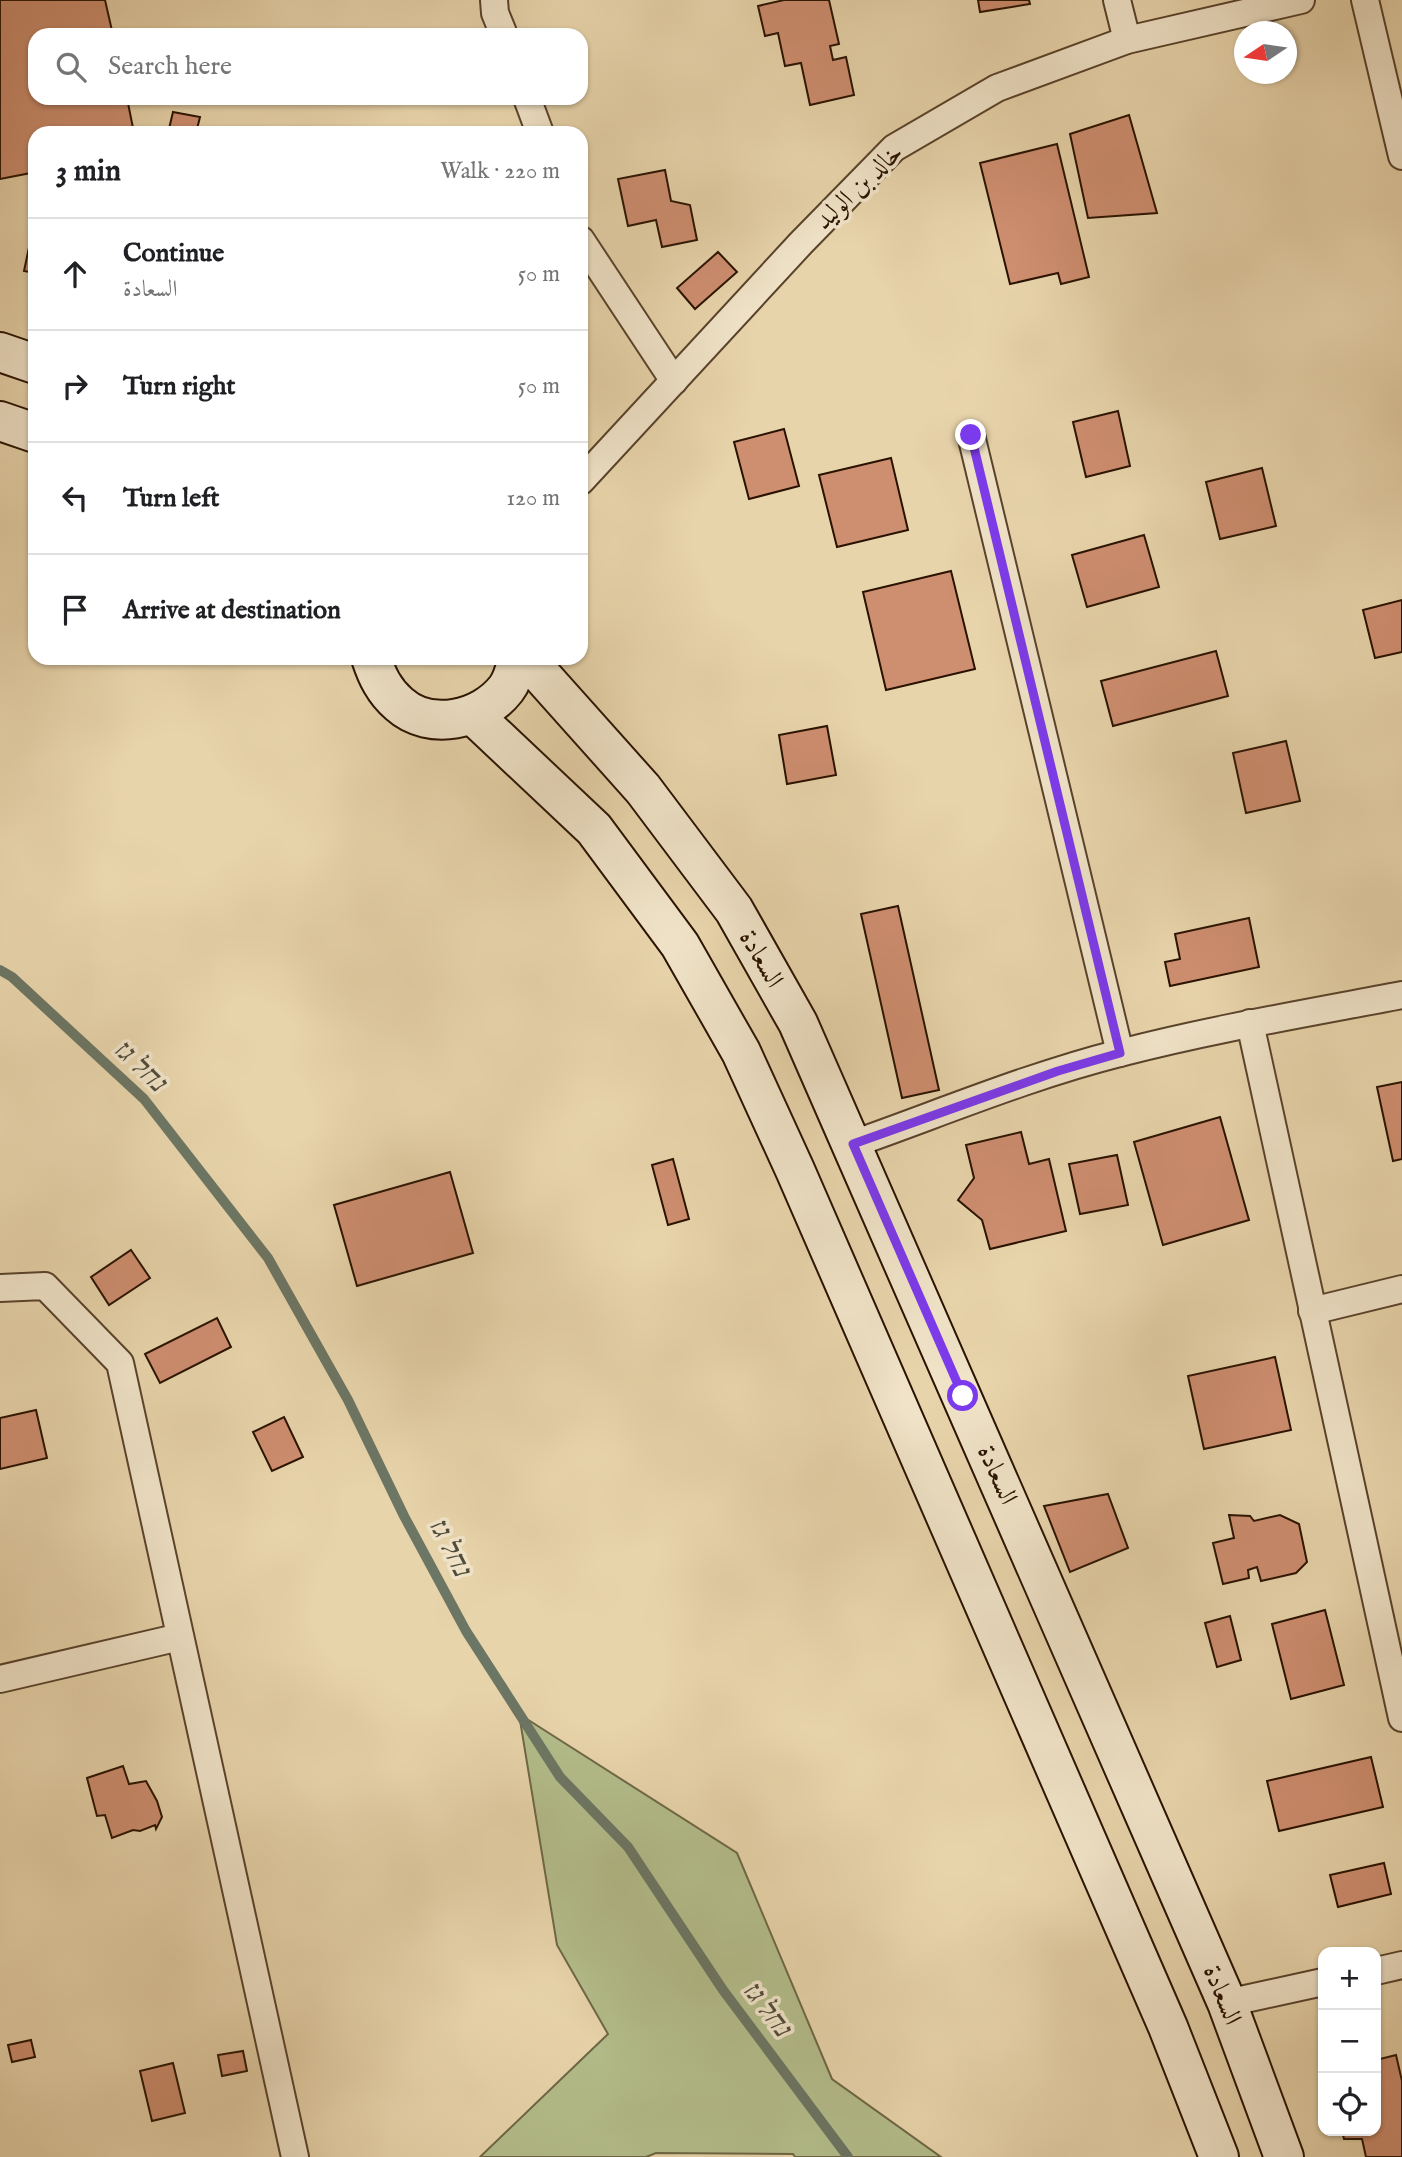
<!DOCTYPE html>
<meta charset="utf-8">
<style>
:root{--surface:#fff;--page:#f2f2f2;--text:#202124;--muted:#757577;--line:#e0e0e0}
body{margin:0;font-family:"IM FELL English",Amiri,"Frank Ruhl Libre",serif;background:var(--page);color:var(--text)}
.controls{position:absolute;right:21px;bottom:21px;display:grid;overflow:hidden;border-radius:14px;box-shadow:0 2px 5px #0004}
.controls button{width:63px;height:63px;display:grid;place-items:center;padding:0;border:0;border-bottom:2px solid var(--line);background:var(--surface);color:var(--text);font:35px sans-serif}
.compass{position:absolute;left:1234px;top:21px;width:63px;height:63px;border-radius:50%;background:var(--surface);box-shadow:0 2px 5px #0004;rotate:257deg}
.stop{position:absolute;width:21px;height:21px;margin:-16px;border:5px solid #7c3aed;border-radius:50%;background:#fff}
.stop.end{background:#7c3aed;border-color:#fff;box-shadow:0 2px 7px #0008}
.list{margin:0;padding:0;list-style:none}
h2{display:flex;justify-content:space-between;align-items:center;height:91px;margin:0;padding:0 28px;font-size:30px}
h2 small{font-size:23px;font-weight:400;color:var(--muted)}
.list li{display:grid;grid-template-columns:46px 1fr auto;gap:21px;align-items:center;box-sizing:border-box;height:112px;padding:0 28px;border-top:2px solid var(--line)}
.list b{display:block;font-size:26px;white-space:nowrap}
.list p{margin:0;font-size:23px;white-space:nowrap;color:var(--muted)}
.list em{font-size:23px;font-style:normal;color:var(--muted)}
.icon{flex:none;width:38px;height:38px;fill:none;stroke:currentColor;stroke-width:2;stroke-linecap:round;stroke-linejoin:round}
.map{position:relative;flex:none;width:1402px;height:2157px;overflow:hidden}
.search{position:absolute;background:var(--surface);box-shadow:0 2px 5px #0004;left:28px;top:28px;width:560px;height:77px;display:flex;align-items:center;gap:18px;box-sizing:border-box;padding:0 24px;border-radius:21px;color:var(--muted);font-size:26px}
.panel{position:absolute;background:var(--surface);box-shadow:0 2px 5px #0004;left:28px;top:126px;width:560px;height:539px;border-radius:21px}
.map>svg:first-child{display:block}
.green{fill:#b3bd8b;stroke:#6e6846;stroke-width:2}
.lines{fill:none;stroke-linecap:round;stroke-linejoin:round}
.stream{stroke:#6c7664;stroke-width:10}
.building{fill:#ce8e70;stroke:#291200;stroke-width:2}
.street-casing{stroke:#59422b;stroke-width:30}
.secondary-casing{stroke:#291200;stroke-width:42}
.street{stroke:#f0e3c8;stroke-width:26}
.secondary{stroke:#f0e3c8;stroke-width:38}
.route{stroke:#7c3aed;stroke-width:9}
.labels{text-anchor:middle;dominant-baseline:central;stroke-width:7;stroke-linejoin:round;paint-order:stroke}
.street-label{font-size:26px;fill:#291200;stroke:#f0e3c8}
.water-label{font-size:28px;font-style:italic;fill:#504c3a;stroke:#f0e3c8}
</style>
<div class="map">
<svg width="1402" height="2157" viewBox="0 0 1402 2157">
<rect width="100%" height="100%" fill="#e8d4ab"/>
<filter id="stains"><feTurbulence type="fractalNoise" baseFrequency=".00286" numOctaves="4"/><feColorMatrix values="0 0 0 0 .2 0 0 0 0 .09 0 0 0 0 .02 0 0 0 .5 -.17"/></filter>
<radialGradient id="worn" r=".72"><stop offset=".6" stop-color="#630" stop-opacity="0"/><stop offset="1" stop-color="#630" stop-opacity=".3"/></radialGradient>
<polygon class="green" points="519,1714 737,1853 832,2079 941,2157 795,2157 793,2154 656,2153 646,2157 480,2157 608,2034 557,1945"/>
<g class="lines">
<polyline class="stream" points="0,970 12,977 144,1099 268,1258 348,1400 404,1516 466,1631 560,1777 628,1847 723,1990 848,2157"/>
</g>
<g class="building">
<polygon points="0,0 105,0 113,35 35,35 35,98 127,98 134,133 35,133 35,186 31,173 0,179"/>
<polygon points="784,0 829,0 839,44 830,46 833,60 846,57 854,95 810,105 801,63 785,66 778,33 765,36 758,6"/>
<polygon points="978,0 1029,0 1030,4 980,12"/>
<polygon points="173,112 200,117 196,133 168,133"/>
<polygon points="1129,115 1157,213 1088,218 1070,134"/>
<polygon points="1057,144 1089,277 1061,284 1058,273 1010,284 980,163"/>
<polygon points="665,170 671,201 690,205 697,240 662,247 656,220 628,226 618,179"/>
<polygon points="32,233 35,234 35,273 24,271"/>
<polygon points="718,252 737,272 695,309 677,288"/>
<polygon points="1118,411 1130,466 1086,477 1073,422"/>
<polygon points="784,429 799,486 749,499 734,442"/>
<polygon points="891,458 908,530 837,547 819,475"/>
<polygon points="1262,468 1276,526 1220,539 1206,482"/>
<polygon points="1144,535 1159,587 1087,607 1072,555"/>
<polygon points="951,571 975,669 886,690 863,592"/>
<polygon points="1402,600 1402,652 1375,658 1363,610"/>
<polygon points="1216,651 1228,696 1113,726 1101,681"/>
<polygon points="827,726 836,775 787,784 779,735"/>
<polygon points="1286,741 1300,801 1246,813 1233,753"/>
<polygon points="898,906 939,1090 902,1098 861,914"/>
<polygon points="1249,918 1259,967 1170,986 1165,962 1180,959 1175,934"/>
<polygon points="1402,1082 1402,1159 1393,1161 1377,1087"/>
<polygon points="1220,1117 1249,1220 1163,1245 1134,1142"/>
<polygon points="1021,1132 1029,1164 1049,1159 1066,1231 990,1249 982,1220 958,1200 974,1178 966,1145"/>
<polygon points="1117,1155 1128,1205 1080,1214 1069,1164"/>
<polygon points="673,1159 689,1219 668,1225 652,1165"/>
<polygon points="450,1172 473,1253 357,1286 334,1205"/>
<polygon points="131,1250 150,1278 109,1305 91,1277"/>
<polygon points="217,1318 231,1347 160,1383 145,1354"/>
<polygon points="1275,1357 1291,1430 1204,1449 1188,1376"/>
<polygon points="36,1410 47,1458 0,1469 0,1418"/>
<polygon points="284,1417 303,1457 272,1471 253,1432"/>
<polygon points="1108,1494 1128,1548 1070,1572 1044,1506"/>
<polygon points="1229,1515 1250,1516 1254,1521 1280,1515 1299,1524 1307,1562 1296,1573 1261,1581 1257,1567 1248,1570 1249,1578 1223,1584 1213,1543 1234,1538"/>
<polygon points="1325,1610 1344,1685 1291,1699 1272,1624"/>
<polygon points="1230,1616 1241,1660 1217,1667 1205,1623"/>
<polygon points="1371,1757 1383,1807 1279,1831 1267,1781"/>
<polygon points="123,1766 129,1784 146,1781 157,1801 162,1817 156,1829 155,1825 140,1831 133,1830 112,1838 105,1815 97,1816 87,1778"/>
<polygon points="1384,1863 1391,1894 1338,1907 1330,1875"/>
<polygon points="31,2040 35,2057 12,2062 8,2045"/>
<polygon points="243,2051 247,2071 222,2076 218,2055"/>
<polygon points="1396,2055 1402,2081 1402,2157 1366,2157 1362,2139 1344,2139 1342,2131 1376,2131 1376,2060"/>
<polygon points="173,2063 185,2113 152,2121 140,2071"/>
</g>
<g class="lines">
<defs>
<g id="street">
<polyline points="494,0 495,13 504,35"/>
<polyline points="1117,0 1127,40"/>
<polyline points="1365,0 1402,156"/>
<polyline points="527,98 540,133"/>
<polyline points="581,240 674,381"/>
<polyline points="971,435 1120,1053"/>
<polyline points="581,481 801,243 894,148 997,88 1127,40 1301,0"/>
<polyline points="1250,1023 1402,1718"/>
<path d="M 853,1144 C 941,1113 1029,1076 1120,1053 C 1213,1029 1308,1013 1402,995"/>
<polyline points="0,1288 45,1286 120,1363 295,2157"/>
<polyline points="1312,1311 1402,1289"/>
<polyline points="0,1679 180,1637"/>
<polyline points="1376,1971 1402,1965"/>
<polyline points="1227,2003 1323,1982"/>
</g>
<g id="secondary">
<polyline points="0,352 35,364"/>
<polyline points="0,421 35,433"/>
<path d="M 371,658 C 377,676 384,691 399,704 C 430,732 482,720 506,689 C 513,680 515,669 518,658"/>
<polyline points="526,658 643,789 734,910 798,1023 1227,2003 1284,2157"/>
<polyline points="473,715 594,829 680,945 741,1052 795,1170 1168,2027 1219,2157"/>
</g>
</defs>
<use href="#street" class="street-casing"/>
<use href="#secondary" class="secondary-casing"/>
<use href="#street" class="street"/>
<use href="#secondary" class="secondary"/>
</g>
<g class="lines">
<polyline class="route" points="963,1396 853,1144 1058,1071 1120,1053 971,435"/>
</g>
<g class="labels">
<g class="street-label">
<text transform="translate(859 187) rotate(-44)">خالد بن الوليد</text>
<text transform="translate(761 959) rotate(60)">السعادة</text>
<text transform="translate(997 1475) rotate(66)">السعادة</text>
<text transform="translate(1222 1995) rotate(68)">السعادة</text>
</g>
<g class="water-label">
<text transform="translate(139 1066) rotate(44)">נחל גז</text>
<text transform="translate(449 1547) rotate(63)">נחל גז</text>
<text transform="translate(766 2009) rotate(53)">נחל גז</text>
</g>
</g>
<rect width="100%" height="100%" filter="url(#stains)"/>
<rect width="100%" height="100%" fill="url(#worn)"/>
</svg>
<div class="controls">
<button>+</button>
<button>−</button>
<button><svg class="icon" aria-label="locate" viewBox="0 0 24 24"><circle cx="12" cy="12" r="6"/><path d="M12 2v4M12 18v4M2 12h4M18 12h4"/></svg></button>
</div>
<svg class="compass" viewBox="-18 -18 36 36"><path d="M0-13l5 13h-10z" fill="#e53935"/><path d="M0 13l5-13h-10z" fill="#757577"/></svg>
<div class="stop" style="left:963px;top:1396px"></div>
<div class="stop end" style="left:971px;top:435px"></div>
<div class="search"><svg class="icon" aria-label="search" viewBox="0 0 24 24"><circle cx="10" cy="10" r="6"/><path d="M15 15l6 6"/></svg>Search here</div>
<section class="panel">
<h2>3 min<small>Walk · 220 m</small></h2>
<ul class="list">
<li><svg class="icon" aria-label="ahead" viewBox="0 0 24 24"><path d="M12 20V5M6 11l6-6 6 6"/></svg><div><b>Continue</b><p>السعادة</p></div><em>50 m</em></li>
<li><svg class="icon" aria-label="right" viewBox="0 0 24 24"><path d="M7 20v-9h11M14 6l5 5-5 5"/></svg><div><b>Turn right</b></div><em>50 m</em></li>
<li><svg class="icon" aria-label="left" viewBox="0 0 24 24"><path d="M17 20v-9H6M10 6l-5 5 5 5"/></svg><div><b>Turn left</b></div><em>120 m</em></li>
<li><svg class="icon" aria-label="arrive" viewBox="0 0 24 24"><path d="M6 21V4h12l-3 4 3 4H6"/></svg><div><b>Arrive at destination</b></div></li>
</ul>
</section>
</div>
